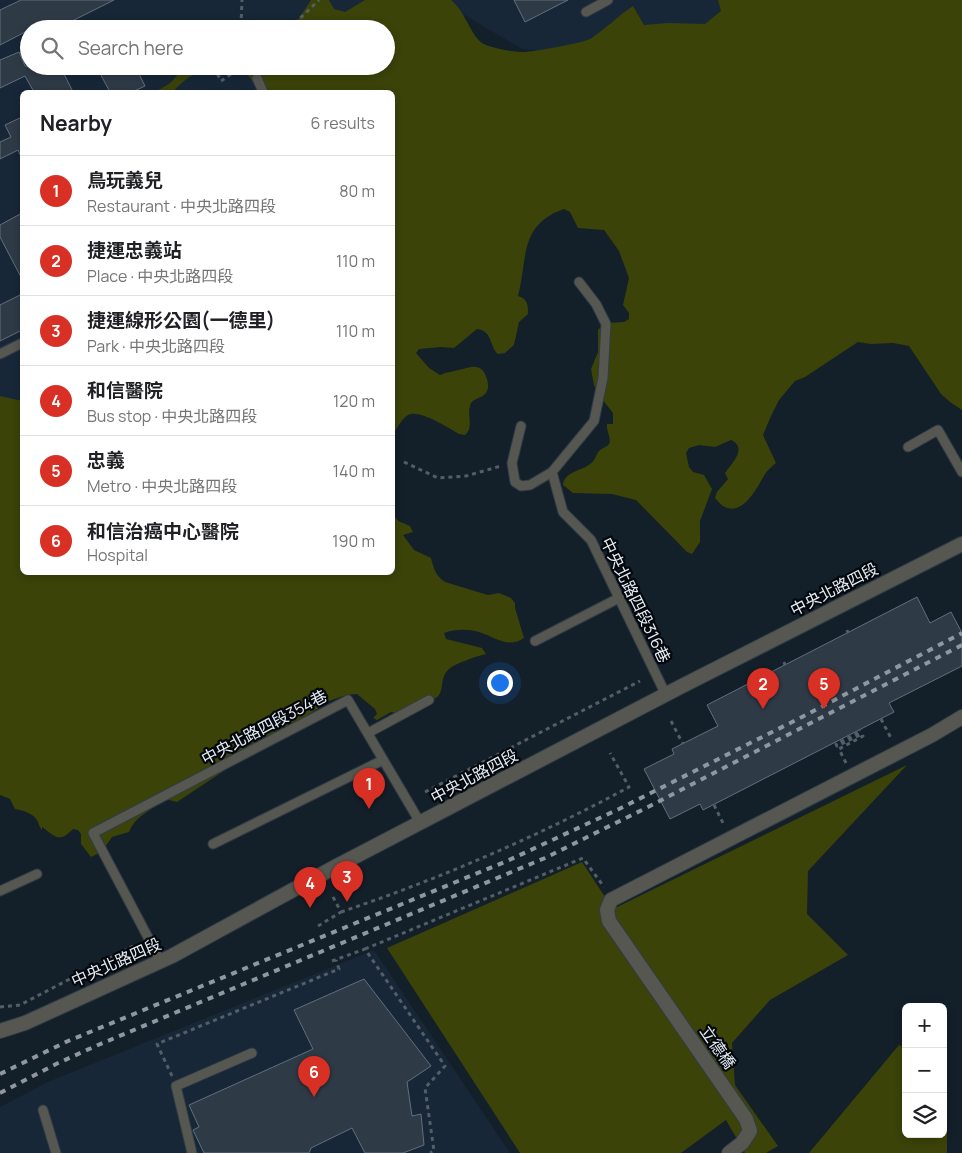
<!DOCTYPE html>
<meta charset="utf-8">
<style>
:root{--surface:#fff;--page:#f6f6f6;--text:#202124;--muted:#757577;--line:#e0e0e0;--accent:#d93025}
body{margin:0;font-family:Manrope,"Noto Sans TC",sans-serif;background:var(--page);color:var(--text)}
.controls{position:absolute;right:15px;bottom:15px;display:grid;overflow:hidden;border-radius:8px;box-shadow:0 2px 8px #0003}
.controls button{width:45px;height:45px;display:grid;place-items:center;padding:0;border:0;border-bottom:1px solid var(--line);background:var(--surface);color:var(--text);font:25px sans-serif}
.you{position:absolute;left:499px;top:682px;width:18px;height:18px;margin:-12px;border:4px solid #fff;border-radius:50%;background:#1a73e8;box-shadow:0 0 0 8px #1a73e833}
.badge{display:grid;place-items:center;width:32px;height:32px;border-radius:50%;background:var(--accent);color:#fff;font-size:16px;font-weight:700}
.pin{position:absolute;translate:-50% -41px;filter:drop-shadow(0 1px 2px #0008)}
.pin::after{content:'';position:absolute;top:26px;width:18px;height:15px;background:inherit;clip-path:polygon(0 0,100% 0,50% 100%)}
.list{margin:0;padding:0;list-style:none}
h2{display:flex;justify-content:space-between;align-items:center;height:65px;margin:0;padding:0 20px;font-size:21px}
h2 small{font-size:16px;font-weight:400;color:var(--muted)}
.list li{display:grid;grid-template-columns:32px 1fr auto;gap:15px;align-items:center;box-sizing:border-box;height:70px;padding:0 20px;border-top:1px solid var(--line)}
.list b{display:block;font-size:19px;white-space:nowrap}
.list p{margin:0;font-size:16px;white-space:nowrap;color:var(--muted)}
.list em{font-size:16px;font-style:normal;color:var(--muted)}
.icon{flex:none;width:28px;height:28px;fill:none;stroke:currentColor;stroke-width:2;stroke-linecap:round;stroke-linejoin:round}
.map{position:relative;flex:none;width:962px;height:1153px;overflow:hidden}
.search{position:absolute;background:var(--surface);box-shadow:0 2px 8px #0003;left:20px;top:20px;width:375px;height:55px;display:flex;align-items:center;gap:12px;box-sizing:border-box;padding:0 18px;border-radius:28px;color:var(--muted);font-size:19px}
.panel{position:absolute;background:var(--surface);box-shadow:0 2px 8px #0003;left:20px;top:90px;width:375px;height:485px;border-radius:8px}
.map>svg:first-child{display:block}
.built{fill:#172737}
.green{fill:#3b4309}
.building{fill:#2e3a46;stroke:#62707d}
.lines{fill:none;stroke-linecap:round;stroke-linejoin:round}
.service-casing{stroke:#313c46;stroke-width:11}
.minor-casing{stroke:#313c46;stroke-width:16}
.tertiary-casing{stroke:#313c46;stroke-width:16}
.path{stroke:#535e67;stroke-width:3;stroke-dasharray:4 4;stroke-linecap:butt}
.service{stroke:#555750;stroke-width:9}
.minor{stroke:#555750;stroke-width:14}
.tertiary{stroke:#555750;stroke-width:14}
.rail{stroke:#8f98a1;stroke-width:4;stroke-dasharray:6 6;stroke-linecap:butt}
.labels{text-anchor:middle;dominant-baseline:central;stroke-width:4.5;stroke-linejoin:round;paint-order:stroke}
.street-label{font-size:16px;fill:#e6eef5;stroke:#04080d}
</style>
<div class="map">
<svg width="962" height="1153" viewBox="0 0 962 1153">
<rect width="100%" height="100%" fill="#131f29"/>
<g class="built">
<polygon points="0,0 381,0 331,29 29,29 29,66 288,66 308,92 22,92 22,404 0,408"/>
<polygon points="439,0 816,0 590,56 522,49"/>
<polygon points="374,950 510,1153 0,1153 0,1107 50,1081"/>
</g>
<g class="green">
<path d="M 311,0 L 329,0 L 334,9 L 345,12 L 365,0 L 451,0 C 465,11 470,34 482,43 C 490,48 513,52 523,52 C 533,52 582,43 590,39 C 604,30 618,16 633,6 L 644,25 L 668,23 L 705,24 L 721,11 L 718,0 L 962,0 L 962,410 L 950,402 L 941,394 L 909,346 L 893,343 L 871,344 L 858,342 L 805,377 L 795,381 L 779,400 L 771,416 L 763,435 L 776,463 C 772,466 768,470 765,474 C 758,486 743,518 723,506 C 720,504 717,500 715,498 L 717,492 L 728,479 L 725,473 C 732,463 748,448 731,440 L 715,447 L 699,445 L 689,448 L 686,453 L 689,467 L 693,472 L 704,475 L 712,489 L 700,521 L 700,542 L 692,554 L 687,552 L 636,500 L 612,494 L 573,493 L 563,485 C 564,472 581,471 590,464 C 595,461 596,455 599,451 C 602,448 607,447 609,444 C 612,439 606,431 607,424 L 613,424 L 613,413 L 598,394 L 594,385 L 591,369 L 598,352 L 598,330 L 602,326 L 607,323 L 624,322 L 629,319 L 629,313 L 623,305 L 629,278 L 619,251 L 604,230 L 578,228 L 570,212 L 564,209 C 519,225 528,257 518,296 C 528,299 528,305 528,314 L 519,322 L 514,345 L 505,353 L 498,354 C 489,346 493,331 477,329 L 454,348 L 441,347 L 419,349 L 416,353 L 429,368 L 440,375 C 447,372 455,371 463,369 C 475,365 483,365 487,379 C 488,383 489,387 487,391 C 484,399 472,397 470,406 C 467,417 474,427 465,435 L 459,434 C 448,428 420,409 408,415 C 401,419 398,428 393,433 L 392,92 L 259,92 L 248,75 L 237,66 L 386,66 L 386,29 L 292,29 Z"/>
<path d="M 183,66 L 214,66 C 196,71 184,79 173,92 L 154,92 C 171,84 173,82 183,66 Z"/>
<path d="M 0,396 L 22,401 L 22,572 L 392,572 L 393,513 C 396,522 402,522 410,526 L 413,532 L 403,535 L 414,550 L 431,558 C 434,569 435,575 445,582 L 488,595 L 499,593 L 511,598 L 515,603 L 515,608 L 524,638 C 508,649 495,637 479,632 C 467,629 456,629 444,633 L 446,639 L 482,648 L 486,654 C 477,656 454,664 449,669 C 437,679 448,697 430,700 L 403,714 L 391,712 L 377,720 L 373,718 L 377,714 L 375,709 L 357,694 L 346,695 L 329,701 L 177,802 L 165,799 C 151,811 136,815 129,832 L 112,837 C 106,846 102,853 91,857 L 81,844 L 81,834 L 78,830 L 73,829 C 59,844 55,836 42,827 L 42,830 C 40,828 39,825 38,822 C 34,813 24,811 15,809 L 10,799 L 0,795 Z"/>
<polygon points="907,765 808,871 807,914 848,955 770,1000 732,1043 735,1085 778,1146 766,1153 745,1153 726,1120 681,1153 520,1153 387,948 582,862 613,909"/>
<polygon points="945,1040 947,1109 947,1153 809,1153 899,1045 906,1049 906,1134 943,1134 943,1041"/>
</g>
<g class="building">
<polygon points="21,0 114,0 56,29 29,29 29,30 0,45 0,10"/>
<polygon points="514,0 568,0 525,22"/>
<polygon points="19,52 25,66 60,66 73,92 34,92 25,76 0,88 0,60"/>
<polygon points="96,66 135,66 145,86 132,92 110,92"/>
<polygon points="22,117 22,159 18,150 0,159 0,142 11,137 5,125"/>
<polygon points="22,213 22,279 0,237 0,225"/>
<polygon points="22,294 22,330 0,341 0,305"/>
<polygon points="917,597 930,623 951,612 962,633 962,666 889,703 894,712 703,810 700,804 670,819 644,769 674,754 672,749 718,726 707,705"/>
<polygon points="364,979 431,1066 407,1082 412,1116 421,1114 424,1145 403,1153 365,1153 352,1128 311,1148 309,1153 204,1153 193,1130 199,1127 189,1105 313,1049 294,1010"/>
</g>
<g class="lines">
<defs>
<g id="service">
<polyline points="586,12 608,0"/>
<polyline points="257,78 263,92"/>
<polyline points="579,282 596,304 606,324 603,378 594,421 552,472 563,512 591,540 666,695"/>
<polyline points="0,354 22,343"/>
<polyline points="521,426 512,463 515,482 521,486 530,485 552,472"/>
<polyline points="908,447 938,430 962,472"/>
<polyline points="535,641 619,598"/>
<polyline points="368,733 429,700"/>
<polyline points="213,844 383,760"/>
<polyline points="0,891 37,874"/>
<polyline points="161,962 93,833 348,700 421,824"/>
<polyline points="43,1110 56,1153"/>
<polyline points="192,1153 176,1086 252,1053"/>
</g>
<polyline id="minor" points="729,1153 742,1143 750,1131 746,1119 609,921 607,910 611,900 932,735 962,717"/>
<polyline id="tertiary" points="0,1031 25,1023 172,956 335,867 682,686 962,544"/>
</defs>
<use href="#service" class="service-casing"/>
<use href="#minor" class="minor-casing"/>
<use href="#tertiary" class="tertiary-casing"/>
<g class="path">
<polyline points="233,29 241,25 242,0"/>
<polyline points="289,29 319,0"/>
<polyline points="217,66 217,73 221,81 243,66"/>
<polyline points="404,462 438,478 466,476 501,466"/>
<polyline points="847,630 848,633"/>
<polyline points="784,662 785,665"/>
<polyline points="881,719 892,740"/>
<polyline points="671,721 683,744"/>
<polyline points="846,763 839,749 863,736 862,734 837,746 836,744 861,731 860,730"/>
<polyline points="425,792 640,681"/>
<polyline points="714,805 724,825"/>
<path d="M 341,912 C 439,879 539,836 629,787 L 610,753"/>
<polyline points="318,926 341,912 332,895"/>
<polyline points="365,949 583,858 604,887"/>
<polyline points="332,961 365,949 445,1066 425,1088 434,1151 430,1153"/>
<polyline points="0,1007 20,1005 133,946"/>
<polyline points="172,1076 157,1044 339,969 336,960"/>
</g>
<use href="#service" class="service"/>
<use href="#minor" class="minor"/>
<use href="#tertiary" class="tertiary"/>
<g class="rail">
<polyline points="0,1074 68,1041 507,861 619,809 802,717 962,633"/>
<polyline points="0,1093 56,1064 98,1045 545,858 650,806 962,645"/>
</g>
</g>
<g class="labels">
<g class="street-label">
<text transform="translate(834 589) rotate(-27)">中央北路四段</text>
<text transform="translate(636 600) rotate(64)">中央北路四段316巷</text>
<text transform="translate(264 727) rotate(-28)">中央北路四段354巷</text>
<text transform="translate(474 776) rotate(-28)">中央北路四段</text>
<text transform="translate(116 962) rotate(-24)">中央北路四段</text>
<text transform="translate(718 1047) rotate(55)">立德橋</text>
</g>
</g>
</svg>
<div class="controls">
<button>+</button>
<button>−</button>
<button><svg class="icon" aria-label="layers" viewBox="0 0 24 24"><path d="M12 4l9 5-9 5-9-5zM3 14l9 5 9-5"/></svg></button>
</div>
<div class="you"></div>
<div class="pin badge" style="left:369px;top:809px">1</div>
<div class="pin badge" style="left:763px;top:709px">2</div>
<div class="pin badge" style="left:347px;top:902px">3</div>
<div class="pin badge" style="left:310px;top:908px">4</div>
<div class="pin badge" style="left:824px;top:709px">5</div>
<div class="pin badge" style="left:314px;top:1097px">6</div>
<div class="search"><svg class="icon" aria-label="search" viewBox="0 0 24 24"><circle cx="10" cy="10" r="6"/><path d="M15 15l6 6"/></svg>Search here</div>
<section class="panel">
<h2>Nearby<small>6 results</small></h2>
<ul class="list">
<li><span class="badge">1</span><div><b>鳥玩義兒</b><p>Restaurant · 中央北路四段</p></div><em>80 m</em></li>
<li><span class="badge">2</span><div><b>捷運忠義站</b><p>Place · 中央北路四段</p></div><em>110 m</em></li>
<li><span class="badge">3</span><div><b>捷運線形公園(一德里)</b><p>Park · 中央北路四段</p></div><em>110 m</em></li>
<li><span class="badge">4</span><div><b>和信醫院</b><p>Bus stop · 中央北路四段</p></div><em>120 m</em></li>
<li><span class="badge">5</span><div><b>忠義</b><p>Metro · 中央北路四段</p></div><em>140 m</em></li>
<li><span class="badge">6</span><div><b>和信治癌中心醫院</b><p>Hospital</p></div><em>190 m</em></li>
</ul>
</section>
</div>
